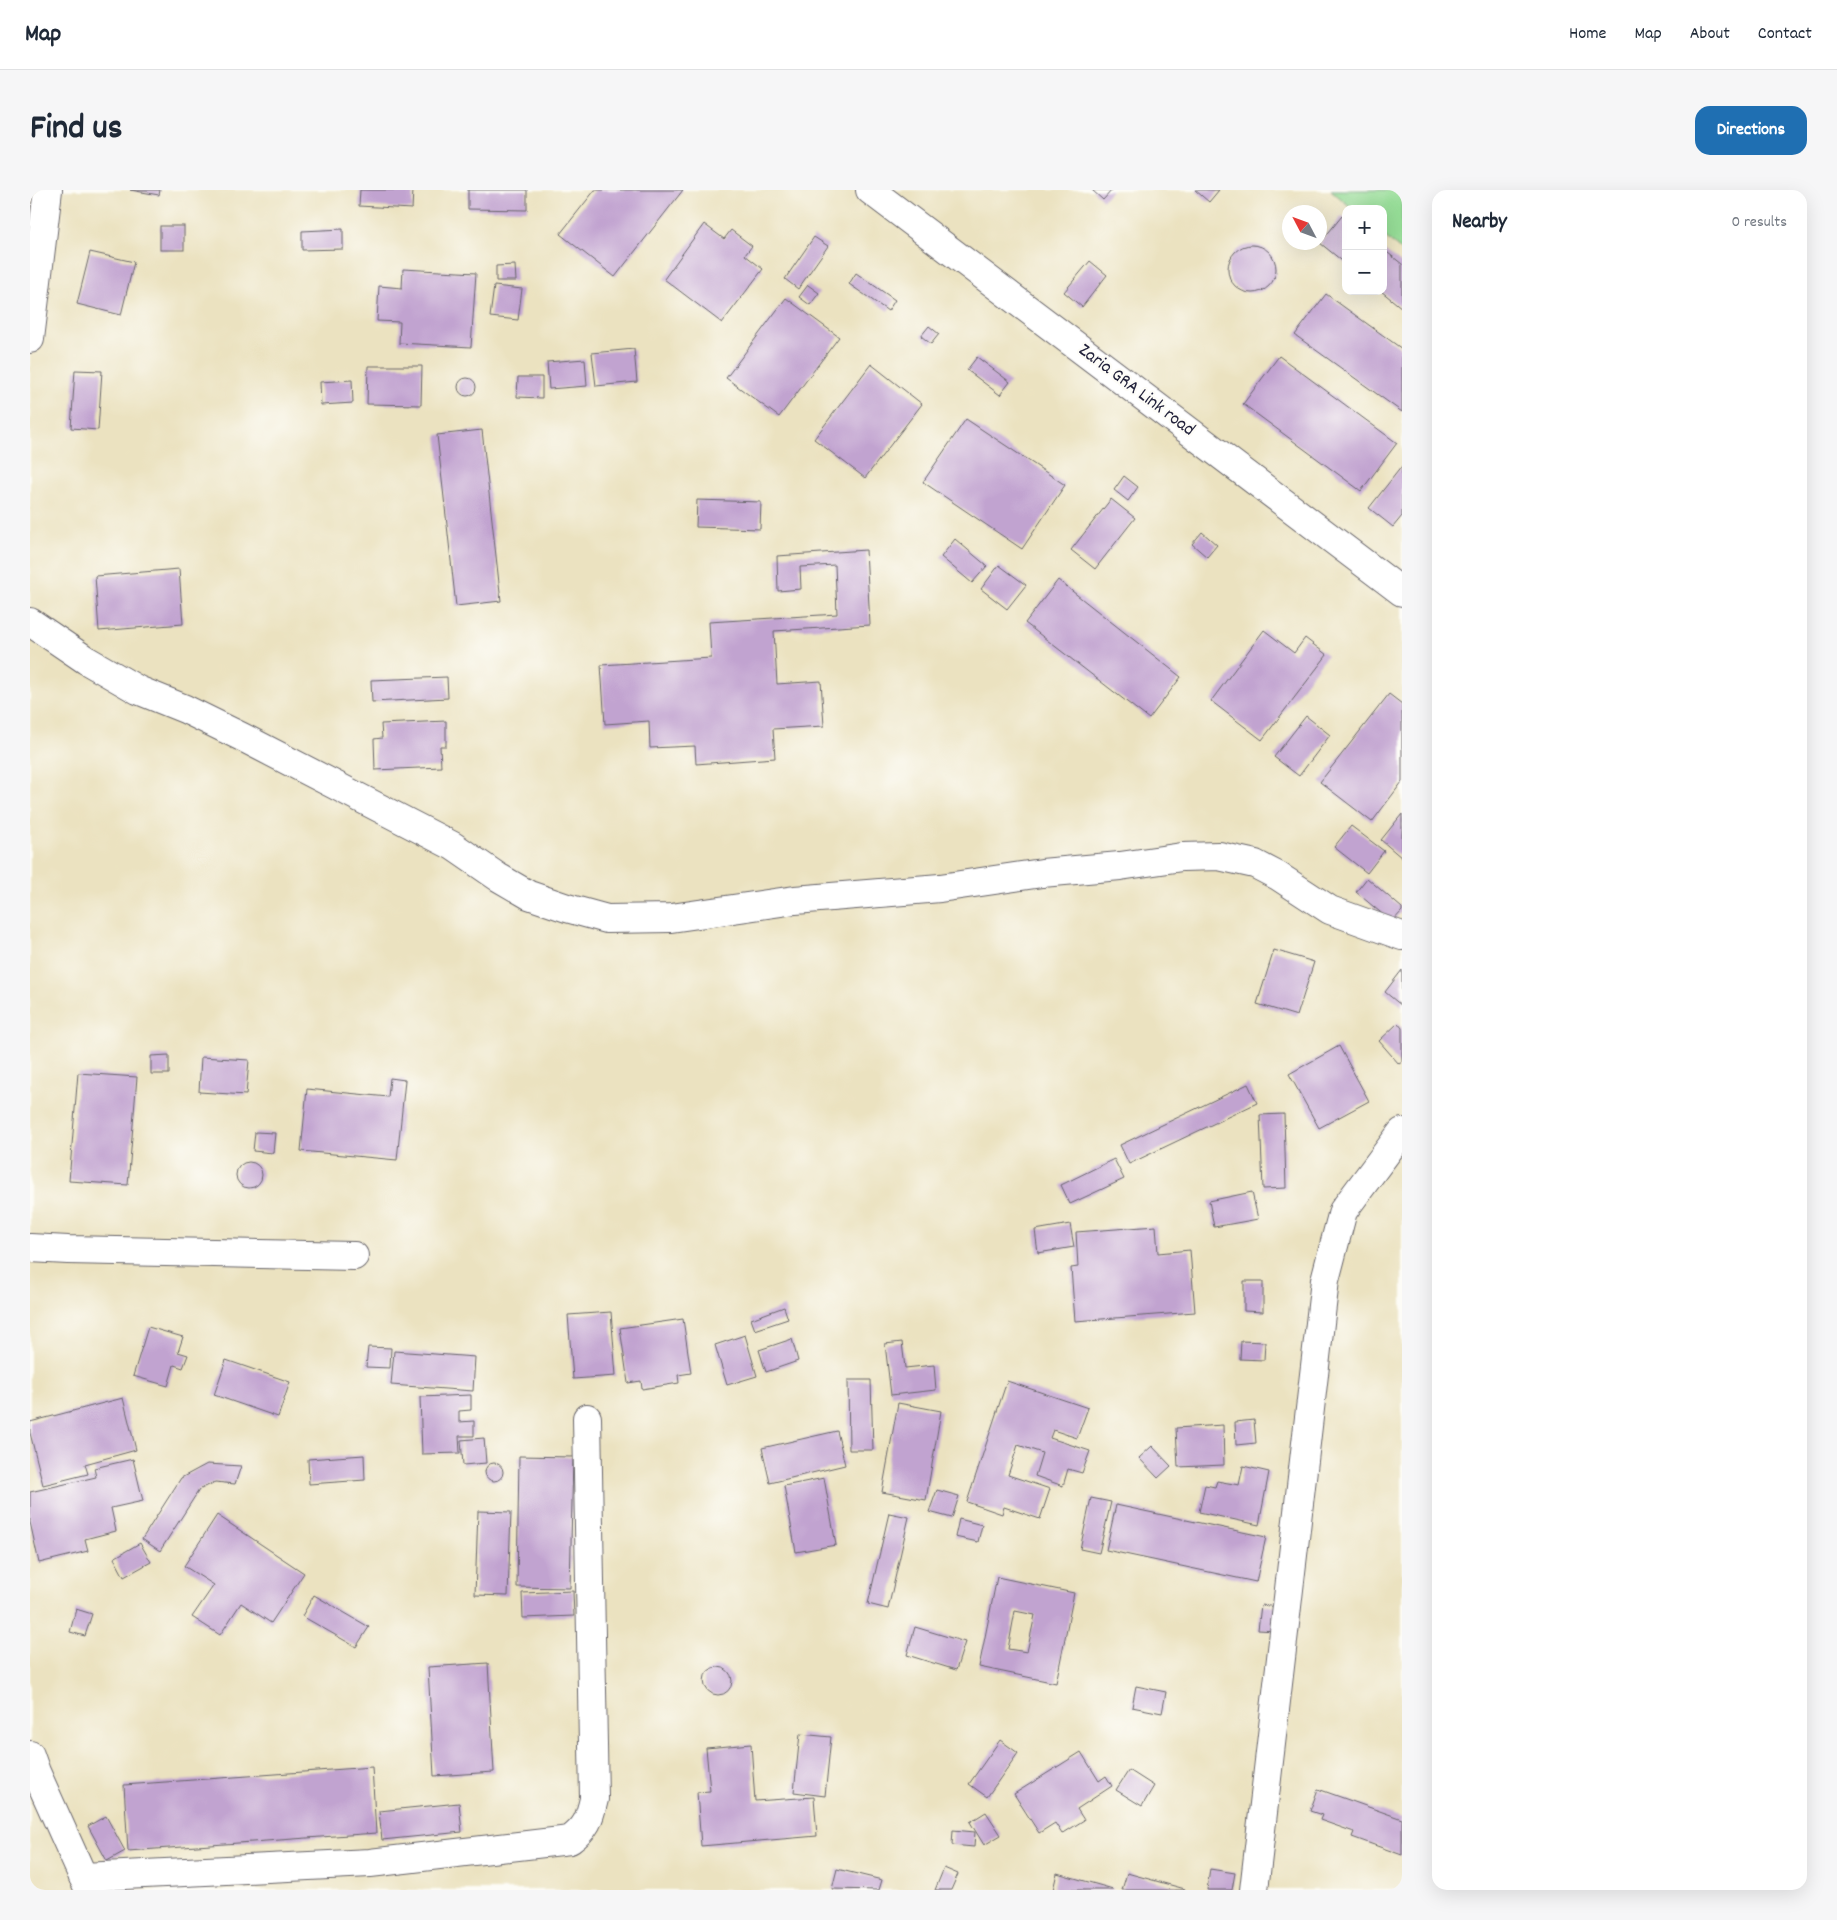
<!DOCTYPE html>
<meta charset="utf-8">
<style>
:root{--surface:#fff;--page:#f6f6f7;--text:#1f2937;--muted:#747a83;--line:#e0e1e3;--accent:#1f6fb2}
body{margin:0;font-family:Dekko,sans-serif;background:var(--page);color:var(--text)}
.controls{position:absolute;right:15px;top:15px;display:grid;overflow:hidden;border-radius:10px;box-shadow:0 5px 20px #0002}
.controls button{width:45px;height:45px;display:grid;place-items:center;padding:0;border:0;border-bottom:1px solid var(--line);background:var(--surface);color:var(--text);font:25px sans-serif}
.compass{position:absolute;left:1252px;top:15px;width:45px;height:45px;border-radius:50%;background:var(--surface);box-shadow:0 5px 20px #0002;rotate:311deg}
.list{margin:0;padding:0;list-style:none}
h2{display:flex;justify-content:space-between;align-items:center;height:65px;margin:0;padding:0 20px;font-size:21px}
h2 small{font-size:16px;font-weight:400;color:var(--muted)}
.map{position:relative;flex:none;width:1372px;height:1700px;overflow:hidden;border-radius:15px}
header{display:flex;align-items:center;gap:30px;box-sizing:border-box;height:70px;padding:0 25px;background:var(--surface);border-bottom:1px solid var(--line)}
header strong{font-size:24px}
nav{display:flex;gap:28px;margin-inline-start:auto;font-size:18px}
.intro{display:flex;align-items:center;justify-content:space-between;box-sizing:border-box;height:120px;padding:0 30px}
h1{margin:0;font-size:35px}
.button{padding:12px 22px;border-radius:15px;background:var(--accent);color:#fff;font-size:18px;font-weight:700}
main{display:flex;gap:30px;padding:0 30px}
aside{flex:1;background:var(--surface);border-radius:15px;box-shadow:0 5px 20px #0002}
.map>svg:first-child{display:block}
.green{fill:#95dc96;stroke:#5c7f68}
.building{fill:#c1a3d0;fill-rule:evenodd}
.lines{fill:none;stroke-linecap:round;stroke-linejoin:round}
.minor-casing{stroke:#68656a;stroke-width:30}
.minor{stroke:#fff;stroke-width:28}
.labels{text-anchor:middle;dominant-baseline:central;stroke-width:4.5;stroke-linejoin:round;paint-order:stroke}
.street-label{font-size:19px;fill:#22223b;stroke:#fdfcf7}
</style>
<header>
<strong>Map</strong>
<nav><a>Home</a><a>Map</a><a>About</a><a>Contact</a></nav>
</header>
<div class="intro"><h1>Find us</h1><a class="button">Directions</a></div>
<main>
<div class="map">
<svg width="1372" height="1700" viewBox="0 0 1372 1700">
<rect width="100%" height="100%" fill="#fdfcf7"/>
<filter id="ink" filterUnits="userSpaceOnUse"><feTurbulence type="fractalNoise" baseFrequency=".02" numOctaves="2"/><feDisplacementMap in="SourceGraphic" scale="10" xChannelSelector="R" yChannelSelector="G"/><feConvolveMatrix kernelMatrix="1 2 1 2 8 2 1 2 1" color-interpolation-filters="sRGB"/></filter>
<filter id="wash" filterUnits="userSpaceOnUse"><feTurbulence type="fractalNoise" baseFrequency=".0096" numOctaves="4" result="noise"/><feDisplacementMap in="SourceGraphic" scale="20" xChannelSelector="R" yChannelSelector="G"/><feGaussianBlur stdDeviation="1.12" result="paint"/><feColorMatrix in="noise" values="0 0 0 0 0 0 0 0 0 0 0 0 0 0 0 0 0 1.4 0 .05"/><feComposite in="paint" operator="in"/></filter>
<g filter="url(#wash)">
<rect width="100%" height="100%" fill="#ebe2c0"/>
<polygon class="green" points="1301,0 1372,0 1372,61 1353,45 1353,19 1323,19"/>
<g id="blocks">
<g class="building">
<polygon points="100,0 130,0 129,5"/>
<polygon points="330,0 383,0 382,19 329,16"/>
<polygon points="438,0 497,0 497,20 438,19"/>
<polygon points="565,0 653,0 585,87 530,44"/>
<polygon points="1062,0 1082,0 1073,10"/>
<polygon points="1165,0 1189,0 1179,12"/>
<polygon points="1312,26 1316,29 1316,74 1290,53"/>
<polygon points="674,34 694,49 701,40 722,56 715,65 733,79 692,133 634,89"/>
<rect x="130" y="36" width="24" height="24"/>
<polygon points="313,39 313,59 272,60 272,41"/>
<polygon points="784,47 798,56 768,99 755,89"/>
<circle cx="1222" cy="79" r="24"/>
<polygon points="1353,59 1372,74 1372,118 1351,101 1353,101"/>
<polygon points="60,62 104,72 91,125 47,114"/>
<polygon points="1060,71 1077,85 1052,117 1034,102"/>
<polygon points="485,75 486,91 466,91 466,76"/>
<polygon points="373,79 446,83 441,157 369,153 370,132 347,131 349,96 372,98"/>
<polygon points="826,83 865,110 858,121 819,94"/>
<polygon points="778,95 789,103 780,115 769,107"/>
<polygon points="464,96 492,99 488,130 460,127"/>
<polygon points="1296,104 1372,159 1372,222 1265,145"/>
<polygon points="756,108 809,147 749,227 696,188"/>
<polygon points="899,136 909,144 901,154 891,146"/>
<polygon points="604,159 607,192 566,196 562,163"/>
<polygon points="1249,166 1367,253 1331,301 1213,214"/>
<polygon points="947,167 980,192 970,205 937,180"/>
<polygon points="555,169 557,196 519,199 517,172"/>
<polygon points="841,174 892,214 835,288 784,249"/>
<polygon points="338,176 392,176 391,215 337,214"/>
<polygon points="45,180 72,181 68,240 41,238"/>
<polygon points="488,187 512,187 512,208 487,207"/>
<circle cx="437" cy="197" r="9"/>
<polygon points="322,190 323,213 291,215 290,192"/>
<polygon points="936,229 1035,295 992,359 893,292"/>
<polygon points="452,240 471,411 426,416 407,245"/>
<polygon points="1372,276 1372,326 1363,337 1339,318"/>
<polygon points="1094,286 1108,297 1098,311 1084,300"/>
<polygon points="1081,309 1105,328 1065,379 1041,360"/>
<polygon points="667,310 731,312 730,339 666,337"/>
<polygon points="1172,342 1187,355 1177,367 1162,354"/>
<polygon points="925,349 957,376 942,393 911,367"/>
<polygon points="836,360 840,435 744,441 747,494 791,491 794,536 743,539 745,568 666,574 665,556 620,558 619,531 575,534 571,475 681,468 679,432 807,424 805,375 770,377 771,399 748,401 747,366"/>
<polygon points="969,375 996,395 977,419 951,399"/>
<polygon points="149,379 153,434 69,441 65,386"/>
<polygon points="1028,390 1151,487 1119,529 995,433"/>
<polygon points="1234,440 1264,463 1275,448 1297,465 1232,550 1181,511"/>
<polygon points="417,487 418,508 342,512 341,490"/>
<polygon points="1359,504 1372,514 1372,592 1342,632 1290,592"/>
<polygon points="1276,526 1300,545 1269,586 1244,567"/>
<polygon points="416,531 416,556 410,556 411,577 345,580 344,549 352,548 351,534"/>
<polygon points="1372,624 1372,668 1351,650"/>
<polygon points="1321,636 1354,661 1337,683 1304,657"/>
<polygon points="1337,688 1372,718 1372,721 1362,732 1326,702"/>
<polygon points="1244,760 1284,772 1267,826 1227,814"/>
<polygon points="1372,780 1372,816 1355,802"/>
<polygon points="1368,833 1372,838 1372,872 1369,874 1349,851"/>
<polygon points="1309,856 1339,911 1289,938 1259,884"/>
<polygon points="139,865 139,884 121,884 121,866"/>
<polygon points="171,867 219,870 216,905 169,902"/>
<polygon points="48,883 107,887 98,995 39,991"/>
<polygon points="360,888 375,890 367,970 271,961 277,899 358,907"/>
<polygon points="1218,894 1227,913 1099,974 1090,955"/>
<polygon points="1254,924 1256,998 1233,999 1230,925"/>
<polygon points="225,942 245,943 243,963 223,961"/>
<polygon points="1084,969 1094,989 1040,1014 1031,995"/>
<circle cx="219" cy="985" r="13"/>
<polygon points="1222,1002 1228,1029 1184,1037 1179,1011"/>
<polygon points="1040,1034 1044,1057 1008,1063 1005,1040"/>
<polygon points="1126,1036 1128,1063 1160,1060 1165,1122 1045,1131 1041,1078 1048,1077 1046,1042"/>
<polygon points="1214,1091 1233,1091 1233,1122 1214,1121"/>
<polygon points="754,1117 758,1129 725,1140 721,1129"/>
<polygon points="581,1122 586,1186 543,1189 538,1125"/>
<polygon points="653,1129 661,1183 648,1185 649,1193 612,1199 611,1191 598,1193 590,1138"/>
<polygon points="118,1137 153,1147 148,1162 158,1165 153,1178 144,1175 138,1196 103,1186"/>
<polygon points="715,1145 727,1186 697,1195 685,1155"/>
<polygon points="762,1149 768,1171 736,1182 729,1160"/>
<polygon points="1211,1151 1235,1152 1234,1170 1210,1169"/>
<polygon points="872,1152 875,1178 904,1175 906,1200 861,1205 855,1154"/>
<polygon points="338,1157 361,1158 360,1178 336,1177"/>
<polygon points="364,1161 445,1167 443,1201 361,1195"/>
<polygon points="196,1170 260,1192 248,1227 184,1205"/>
<polygon points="818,1190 841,1190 843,1260 819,1260"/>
<polygon points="977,1191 1058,1218 1047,1248 1023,1240 1020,1248 1060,1261 1052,1283 1038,1279 1033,1296 1005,1286 1012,1263 988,1255 978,1285 1020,1299 1010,1329 974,1317 972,1324 937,1312"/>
<polygon points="441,1205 441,1220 429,1221 429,1232 444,1231 444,1246 429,1246 430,1263 392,1264 390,1207"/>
<polygon points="93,1208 106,1260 55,1274 58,1284 13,1295 0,1243 0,1232"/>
<polygon points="868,1213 911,1221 896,1310 852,1302"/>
<polygon points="1224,1230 1226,1253 1206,1255 1205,1232"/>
<polygon points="1193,1235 1194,1275 1148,1277 1146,1238"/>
<polygon points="807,1241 815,1275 740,1293 732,1258"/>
<polygon points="454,1248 456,1273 433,1275 431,1250"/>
<polygon points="1122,1256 1141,1276 1128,1288 1109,1268"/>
<polygon points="334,1265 335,1290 279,1294 278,1269"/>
<polygon points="489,1266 543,1267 540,1398 487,1397"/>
<polygon points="103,1269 113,1311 81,1318 86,1341 55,1349 58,1361 9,1373 0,1332 0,1302 66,1287 64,1278"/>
<circle cx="464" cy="1282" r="9"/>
<polygon points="177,1274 211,1276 205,1294 185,1292 169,1300 130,1361 112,1349 151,1288"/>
<polygon points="1213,1276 1239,1282 1229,1335 1169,1322 1175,1295 1185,1297 1187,1291 1209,1295"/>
<polygon points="794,1288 806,1355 766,1362 754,1296"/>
<polygon points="907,1300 929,1306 922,1328 899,1322"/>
<polygon points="1061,1308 1081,1312 1069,1363 1050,1359"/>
<polygon points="1086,1315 1236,1347 1226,1392 1076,1360"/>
<polygon points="448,1321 481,1322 478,1406 445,1405"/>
<polygon points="859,1323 879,1327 858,1419 838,1414"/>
<polygon points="187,1325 274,1383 241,1433 211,1413 190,1445 162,1427 184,1395 154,1376"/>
<polygon points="929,1329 952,1335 948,1352 925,1347"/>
<polygon points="110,1353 121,1372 94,1387 84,1368"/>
<path d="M 967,1387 L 1044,1403 L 1026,1493 L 949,1477 ZM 985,1421 L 1005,1425 L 997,1462 L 978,1459 Z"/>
<polygon points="543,1401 544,1426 493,1428 492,1403"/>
<polygon points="284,1405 339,1437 326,1457 272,1426"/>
<polygon points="1231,1415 1248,1417 1246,1441 1228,1440"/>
<polygon points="46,1419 62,1424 55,1446 40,1442"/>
<polygon points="885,1437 935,1452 926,1480 877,1465"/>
<polygon points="458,1473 464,1582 404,1586 398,1477"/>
<circle cx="688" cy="1491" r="14"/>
<polygon points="1106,1496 1136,1502 1132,1523 1102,1517"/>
<polygon points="770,1544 801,1547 795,1606 764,1602"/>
<polygon points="970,1550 988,1563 957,1607 939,1594"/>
<polygon points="721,1554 725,1611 784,1607 787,1646 671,1656 667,1602 680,1601 676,1558"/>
<polygon points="1051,1562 1069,1591 1076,1586 1082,1596 1047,1619 1054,1630 1032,1644 1025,1633 1009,1643 984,1604"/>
<polygon points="342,1577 346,1643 98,1661 94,1595"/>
<polygon points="1099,1580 1124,1596 1112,1616 1086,1600"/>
<polygon points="1288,1599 1372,1629 1372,1665 1322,1647 1324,1642 1290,1630 1292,1625 1280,1621"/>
<polygon points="429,1613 432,1642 352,1650 349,1621"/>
<polygon points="956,1622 971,1645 954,1655 940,1632"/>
<polygon points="76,1626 95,1661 77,1671 58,1636"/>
<polygon points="923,1640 945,1642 944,1657 922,1655"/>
<polygon points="914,1678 928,1684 921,1700 905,1700"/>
<polygon points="807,1679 852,1690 849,1700 802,1699"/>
<polygon points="1180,1679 1205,1683 1202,1700 1177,1700"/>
<polygon points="1027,1683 1083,1699 1083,1700 1023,1700"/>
<polygon points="1097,1683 1155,1699 1155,1700 1092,1700"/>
</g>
</g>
</g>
<g filter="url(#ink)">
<use href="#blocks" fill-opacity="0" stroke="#68656a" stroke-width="1"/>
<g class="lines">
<defs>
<g id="minor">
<polyline points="840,0 1372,402"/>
<polyline points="0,149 18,0"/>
<polyline points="0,432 56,470 108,500 155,519 212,547 423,656 468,687 499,705 537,718 577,729 641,728 765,710 910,698 1012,683 1090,676 1152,667 1189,666 1225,674 1248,686 1300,720 1372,746"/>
<polyline points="0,1058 38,1060 324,1066"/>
<polyline points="0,1565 6,1582 59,1700"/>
<path d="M 53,1687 L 340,1673 L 540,1650 C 557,1637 559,1630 564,1609 L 557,1228"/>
<polyline points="1224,1700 1295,1090 1313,1021 1372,942"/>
</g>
</defs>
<use href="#minor" class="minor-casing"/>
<use href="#minor" class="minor"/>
</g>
</g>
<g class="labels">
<g class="street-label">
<text transform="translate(1106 201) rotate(37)">Zaria GRA Link road</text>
</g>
</g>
</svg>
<div class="controls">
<button>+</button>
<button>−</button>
</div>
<svg class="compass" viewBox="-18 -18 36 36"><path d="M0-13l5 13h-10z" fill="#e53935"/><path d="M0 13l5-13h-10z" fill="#747a83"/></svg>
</div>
<aside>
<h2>Nearby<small>0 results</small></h2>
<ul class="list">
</ul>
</aside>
</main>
